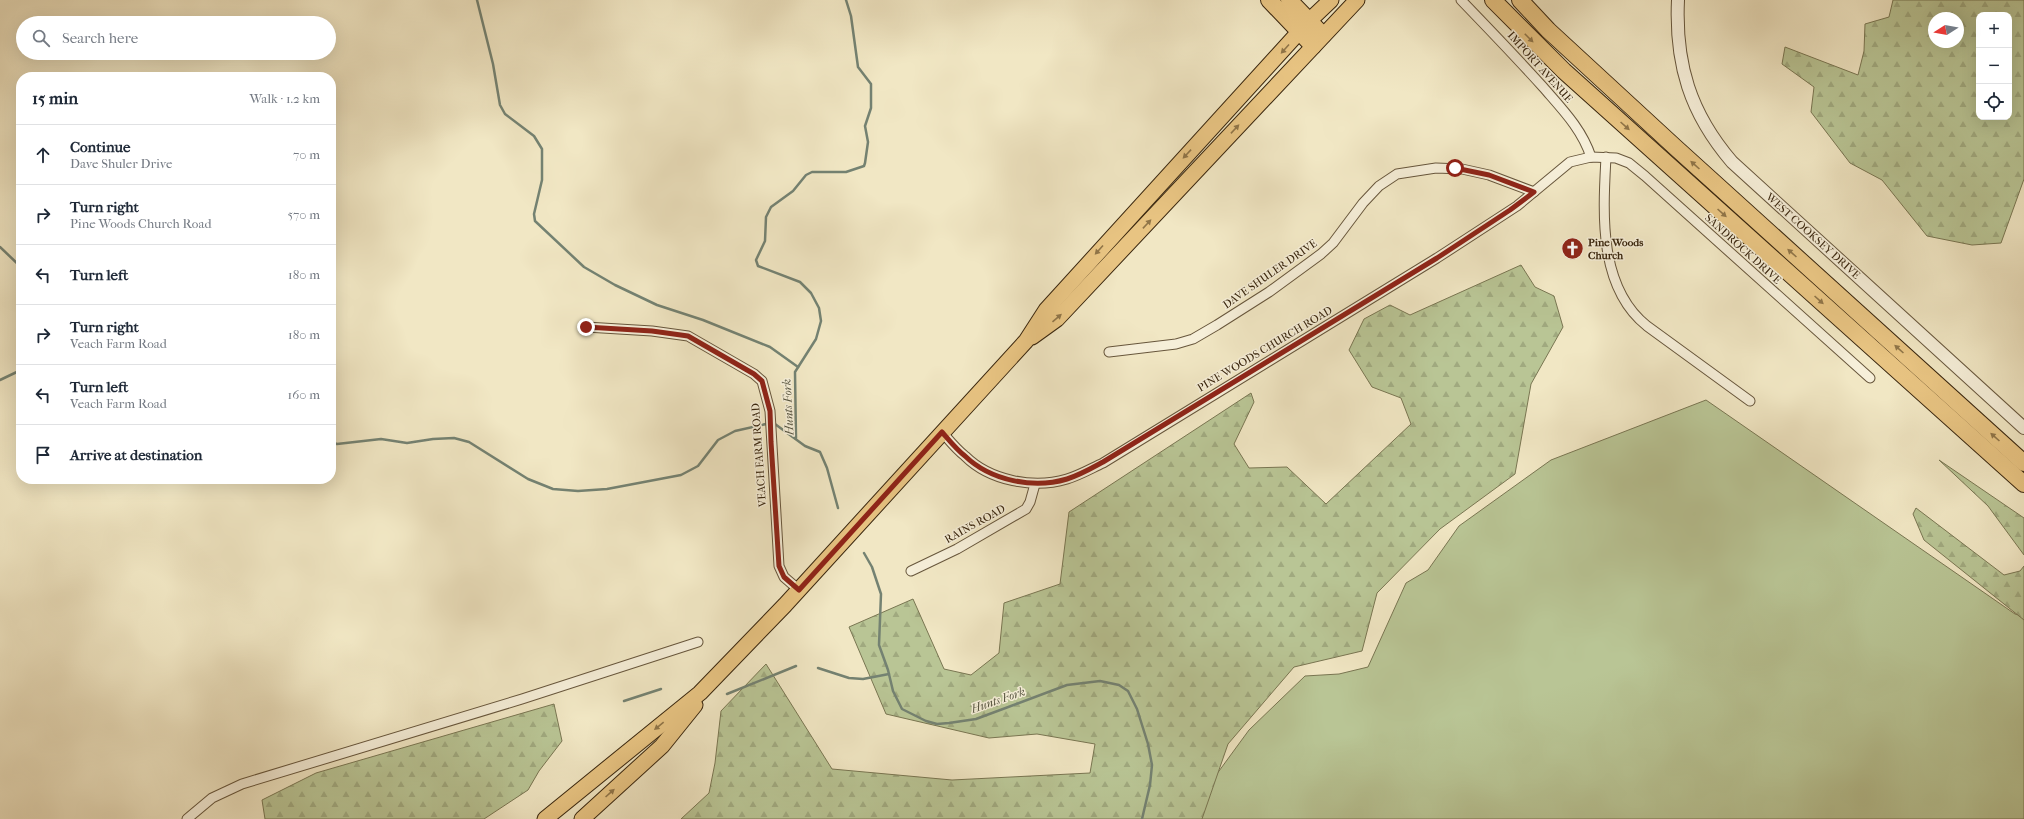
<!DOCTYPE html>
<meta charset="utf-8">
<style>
:root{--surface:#fff;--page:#f2f2f3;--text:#1f2937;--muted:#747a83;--line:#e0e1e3}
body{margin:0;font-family:"IM FELL French Canon",serif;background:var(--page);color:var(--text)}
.controls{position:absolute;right:12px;top:12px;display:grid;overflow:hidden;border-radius:8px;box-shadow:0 4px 16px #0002}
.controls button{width:36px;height:36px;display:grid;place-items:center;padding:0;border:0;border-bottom:1px solid var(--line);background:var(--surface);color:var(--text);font:20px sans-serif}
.compass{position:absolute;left:1928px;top:12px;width:36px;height:36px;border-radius:50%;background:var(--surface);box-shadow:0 4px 16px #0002;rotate:259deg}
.stop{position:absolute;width:12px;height:12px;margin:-9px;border:3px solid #8f2418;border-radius:50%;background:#fff}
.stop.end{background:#8f2418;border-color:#fff;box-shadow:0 1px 4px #0008}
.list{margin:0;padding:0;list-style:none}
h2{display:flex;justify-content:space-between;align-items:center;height:52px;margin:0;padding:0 16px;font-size:17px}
h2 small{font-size:13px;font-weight:400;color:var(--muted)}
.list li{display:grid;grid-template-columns:26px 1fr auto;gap:12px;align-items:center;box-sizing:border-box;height:60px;padding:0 16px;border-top:1px solid var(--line)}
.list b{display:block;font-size:15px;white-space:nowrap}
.list p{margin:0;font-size:13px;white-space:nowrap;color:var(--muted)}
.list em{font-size:13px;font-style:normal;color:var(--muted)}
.icon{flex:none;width:22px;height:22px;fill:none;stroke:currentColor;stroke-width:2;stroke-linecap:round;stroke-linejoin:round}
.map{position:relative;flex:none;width:2024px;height:819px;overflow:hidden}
.search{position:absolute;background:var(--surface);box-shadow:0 4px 16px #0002;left:16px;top:16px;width:320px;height:44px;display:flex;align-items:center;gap:10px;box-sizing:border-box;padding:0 14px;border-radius:22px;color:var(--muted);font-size:15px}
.panel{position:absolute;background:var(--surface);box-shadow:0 4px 16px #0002;left:16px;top:72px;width:320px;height:412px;border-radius:16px}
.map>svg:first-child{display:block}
.green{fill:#b9c595;stroke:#797652}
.forest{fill:url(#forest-firs);stroke:#797652;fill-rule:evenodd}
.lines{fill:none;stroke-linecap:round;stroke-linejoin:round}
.stream{stroke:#748272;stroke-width:2.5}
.minor-casing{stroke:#67563c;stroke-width:11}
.tertiary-casing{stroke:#67563c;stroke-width:14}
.primary-casing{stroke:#39260e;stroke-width:17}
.trunk-casing{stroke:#39260e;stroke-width:18}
.minor{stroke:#f6efd9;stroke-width:9}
.tertiary{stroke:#f6efd9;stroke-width:12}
.primary{stroke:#e8c482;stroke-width:15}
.trunk{stroke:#e8c482;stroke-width:16}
.oneway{fill:#907548}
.route{stroke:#8f2418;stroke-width:5}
.labels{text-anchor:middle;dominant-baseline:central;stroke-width:3;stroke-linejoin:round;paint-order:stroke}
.street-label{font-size:11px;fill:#39260e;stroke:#f6efd9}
.poi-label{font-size:11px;font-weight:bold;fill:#39260e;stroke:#f6efd9;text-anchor:start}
.water-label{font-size:12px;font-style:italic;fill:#565440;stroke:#f6efd9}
</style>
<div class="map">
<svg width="2024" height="819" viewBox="0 0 2024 819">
<defs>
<pattern id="forest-firs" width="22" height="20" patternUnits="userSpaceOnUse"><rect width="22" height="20" fill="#b9c595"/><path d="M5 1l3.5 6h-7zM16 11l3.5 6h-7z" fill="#a0a97f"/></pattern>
</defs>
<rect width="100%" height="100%" fill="#f1e7c4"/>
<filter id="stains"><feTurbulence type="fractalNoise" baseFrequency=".005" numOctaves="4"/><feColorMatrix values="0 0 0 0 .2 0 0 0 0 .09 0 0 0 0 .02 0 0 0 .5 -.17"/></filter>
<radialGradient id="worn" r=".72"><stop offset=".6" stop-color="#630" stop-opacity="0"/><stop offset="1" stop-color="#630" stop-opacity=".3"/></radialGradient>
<polygon class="green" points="1706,400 2015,614 2024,616 2024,819 1192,819 1200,797 1249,730 1305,676 1339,674 1368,667 1406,583 1428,570 1459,526 1551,460"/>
<g class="forest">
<path d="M 1893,0 L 2024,0 L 2024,179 L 2001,243 L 1972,245 L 1927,236 L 1882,180 L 1850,163 L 1811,112 L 1814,87 L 1782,64 L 1785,47 L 1858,75 L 1864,51 L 1865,24 L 1889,17 ZM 1979,15 L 2009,15 L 2009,117 L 1979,117 ZM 1934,18 L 1958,18 L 1958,42 L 1934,42 Z"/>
<polygon points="1521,265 1535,287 1554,296 1563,327 1531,384 1515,474 1440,529 1377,593 1362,651 1294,667 1228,744 1202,819 681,819 709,793 715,763 721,711 766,664 832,769 952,780 1090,773 1095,744 1037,734 989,738 886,714 849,627 913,599 944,669 971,675 999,653 1004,603 1060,584 1069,512 1251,393 1254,402 1234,444 1249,468 1287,467 1326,504 1411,424 1401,398 1372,387 1349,350 1364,319 1390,305 1410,315"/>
<polygon points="1939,460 2024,518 2024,555 1988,506"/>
<polygon points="1916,508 2004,575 2020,571 2024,566 2024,620 1924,540 1913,514"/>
<polygon points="554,704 562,741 539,771 528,790 484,819 265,819 262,800 316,773"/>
</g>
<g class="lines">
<g class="stream">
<polyline points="477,0 493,64 500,105 505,114 534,136 542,149 542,180 534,214 535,221 584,267 615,285 657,305 703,320 770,347 798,367"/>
<polyline points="0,247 21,267"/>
<polyline points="0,380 21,370"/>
<polyline points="775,424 805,446 820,452 827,468 838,508"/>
<polyline points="796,438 795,372 816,339 821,321 819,308 811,293 800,282 758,266 756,260 765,241 766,217 771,207 793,191 806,175 812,172 846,172 864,166 865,163 868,142 865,126 871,108 871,84 858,67 851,16 846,0"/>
<polyline points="331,442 337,444 381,439 407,443 433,439 454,438 469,442 528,479 553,489 578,491 607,489 681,475 698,466 718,440 735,431 766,424"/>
<polyline points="864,553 872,567 881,594 879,645 888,670 893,691 902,709 926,721 937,724 949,723 976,719 1067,685 1100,681 1119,685 1128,691 1137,709 1148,744 1152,765 1150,785 1142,819"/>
<polyline points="818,668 849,678 863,679 889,674"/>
<polyline points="727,694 796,666"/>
<polyline points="624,701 661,689"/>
</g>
<defs>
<g id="minor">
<path d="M 1461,0 C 1489,29 1516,57 1543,87 C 1562,109 1582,129 1591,157"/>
<path d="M 1606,157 C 1603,213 1598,287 1647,326 L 1750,401"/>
<polyline points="586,327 652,331 688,336 754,374 762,381 770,411 779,566 784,577 799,590"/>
<polyline points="1109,352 1176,344 1193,339 1217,325 1269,292 1321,254 1333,243 1363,203 1379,186 1397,174 1436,168 1462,169 1489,175 1534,192"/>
<path d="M 942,432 C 949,440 956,449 965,456 C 990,481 1034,489 1067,479 C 1080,475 1092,468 1103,463 L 1437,258 L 1517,206 L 1570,162 L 1591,157 L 1616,158 L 1629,163 L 1645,176 L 1870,378"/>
<polyline points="911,571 957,549 1026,509 1030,502 1035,484"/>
<polyline points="187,819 212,798 242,784 522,699 698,642"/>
</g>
<path id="tertiary" d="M 1678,0 C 1675,64 1690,113 1732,162 L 2024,428"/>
<g id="primary">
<polyline points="1032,337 1057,319 1357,0"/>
<polyline points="545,819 700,693 785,605 1026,341 1046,310 1309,21 1331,0"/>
<polyline points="582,819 662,746 695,705"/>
</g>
<g id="trunk">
<polyline points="1269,0 1313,46"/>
<polyline points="1289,0 1323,35"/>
<polyline points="1493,0 1564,71 2024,484"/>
<polyline points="1520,0 1548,30 1675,147 2024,463"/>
</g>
</defs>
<use href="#minor" class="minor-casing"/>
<use href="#tertiary" class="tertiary-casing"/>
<use href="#primary" class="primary-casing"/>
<use href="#trunk" class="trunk-casing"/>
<use href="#minor" class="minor"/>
<use href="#tertiary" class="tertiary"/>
<use href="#primary" class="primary"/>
<use href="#trunk" class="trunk"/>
</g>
<defs><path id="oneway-solid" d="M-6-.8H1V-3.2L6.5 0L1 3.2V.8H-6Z"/></defs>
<g class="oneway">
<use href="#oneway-solid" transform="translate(1529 38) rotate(45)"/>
<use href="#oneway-solid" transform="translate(1285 49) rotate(132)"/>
<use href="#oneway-solid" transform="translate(1625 126) rotate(42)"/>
<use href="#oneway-solid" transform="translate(1235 129) rotate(-47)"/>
<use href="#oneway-solid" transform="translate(1187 154) rotate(133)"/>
<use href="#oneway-solid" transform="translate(1695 165) rotate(-138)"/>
<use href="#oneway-solid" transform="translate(1722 213) rotate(42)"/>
<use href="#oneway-solid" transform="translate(1147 224) rotate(-47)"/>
<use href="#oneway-solid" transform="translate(1099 250) rotate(132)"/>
<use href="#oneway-solid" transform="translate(1792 253) rotate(-138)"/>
<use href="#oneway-solid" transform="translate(1819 300) rotate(42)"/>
<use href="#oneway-solid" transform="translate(1057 318) rotate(-41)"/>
<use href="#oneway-solid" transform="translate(1899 349) rotate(-138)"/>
<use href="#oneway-solid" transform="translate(1995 437) rotate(-138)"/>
<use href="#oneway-solid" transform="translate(659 726) rotate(141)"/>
<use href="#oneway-solid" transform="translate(610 793) rotate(-42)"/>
</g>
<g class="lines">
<path class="route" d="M 586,327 L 652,331 L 688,336 L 754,374 L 762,381 L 770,411 L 771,442 L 779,566 L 784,577 L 799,590 L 942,432 C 949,440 956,449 965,456 C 991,481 1034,489 1067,479 C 1080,475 1092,468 1103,462 L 1437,258 L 1510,210 L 1534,192 L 1489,175 L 1455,168"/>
</g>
<defs>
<symbol id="church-disc" viewBox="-11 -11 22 22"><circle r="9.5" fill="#8f2418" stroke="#f6efd9"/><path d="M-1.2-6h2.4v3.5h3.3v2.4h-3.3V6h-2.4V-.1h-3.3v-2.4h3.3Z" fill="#fff"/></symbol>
</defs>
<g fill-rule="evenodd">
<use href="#church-disc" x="1560" y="236" width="25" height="25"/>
</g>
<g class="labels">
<g class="street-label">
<text transform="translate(1540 67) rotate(48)">IMPORT AVENUE</text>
<text transform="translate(1813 236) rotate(42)">WEST COOKSEY DRIVE</text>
<text transform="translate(1743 249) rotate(42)">SANDROCK DRIVE</text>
<text transform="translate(1270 274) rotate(-35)">DAVE SHULER DRIVE</text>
<text transform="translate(1265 349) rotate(-31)">PINE WOODS CHURCH ROAD</text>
<text transform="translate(759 455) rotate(-94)">VEACH FARM ROAD</text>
<text transform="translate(975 524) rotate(-29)">RAINS ROAD</text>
</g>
<g class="poi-label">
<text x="1588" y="242">Pine Woods<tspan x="1588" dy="13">Church</tspan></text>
</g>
<g class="water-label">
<text transform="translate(788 407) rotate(-93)">Hunts Fork</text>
<text transform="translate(998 700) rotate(-19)">Hunts Fork</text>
</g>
</g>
<rect width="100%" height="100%" filter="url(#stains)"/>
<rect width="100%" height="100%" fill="url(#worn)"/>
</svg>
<div class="controls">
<button>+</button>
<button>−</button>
<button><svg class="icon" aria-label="locate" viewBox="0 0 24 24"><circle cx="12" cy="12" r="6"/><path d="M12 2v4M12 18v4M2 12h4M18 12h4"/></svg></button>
</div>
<svg class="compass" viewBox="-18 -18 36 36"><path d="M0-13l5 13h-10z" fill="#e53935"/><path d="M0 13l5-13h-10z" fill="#747a83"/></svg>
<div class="stop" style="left:1455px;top:168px"></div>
<div class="stop end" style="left:586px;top:327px"></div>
<div class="search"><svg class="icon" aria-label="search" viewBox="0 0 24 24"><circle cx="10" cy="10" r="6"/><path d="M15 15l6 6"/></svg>Search here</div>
<section class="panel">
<h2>15 min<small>Walk · 1.2 km</small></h2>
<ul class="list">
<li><svg class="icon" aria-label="ahead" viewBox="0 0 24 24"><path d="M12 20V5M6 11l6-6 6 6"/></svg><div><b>Continue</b><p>Dave Shuler Drive</p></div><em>70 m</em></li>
<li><svg class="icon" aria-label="right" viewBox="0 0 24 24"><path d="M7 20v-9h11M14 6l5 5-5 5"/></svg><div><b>Turn right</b><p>Pine Woods Church Road</p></div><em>570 m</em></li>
<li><svg class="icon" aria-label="left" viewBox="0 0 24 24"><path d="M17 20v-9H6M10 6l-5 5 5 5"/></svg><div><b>Turn left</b></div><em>180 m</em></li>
<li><svg class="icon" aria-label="right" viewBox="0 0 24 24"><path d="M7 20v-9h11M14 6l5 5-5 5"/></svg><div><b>Turn right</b><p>Veach Farm Road</p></div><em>180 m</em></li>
<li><svg class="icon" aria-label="left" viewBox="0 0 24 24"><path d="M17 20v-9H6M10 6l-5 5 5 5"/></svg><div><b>Turn left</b><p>Veach Farm Road</p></div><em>160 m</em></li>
<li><svg class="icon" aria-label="arrive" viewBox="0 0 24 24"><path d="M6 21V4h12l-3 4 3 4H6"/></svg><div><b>Arrive at destination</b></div></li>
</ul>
</section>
</div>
